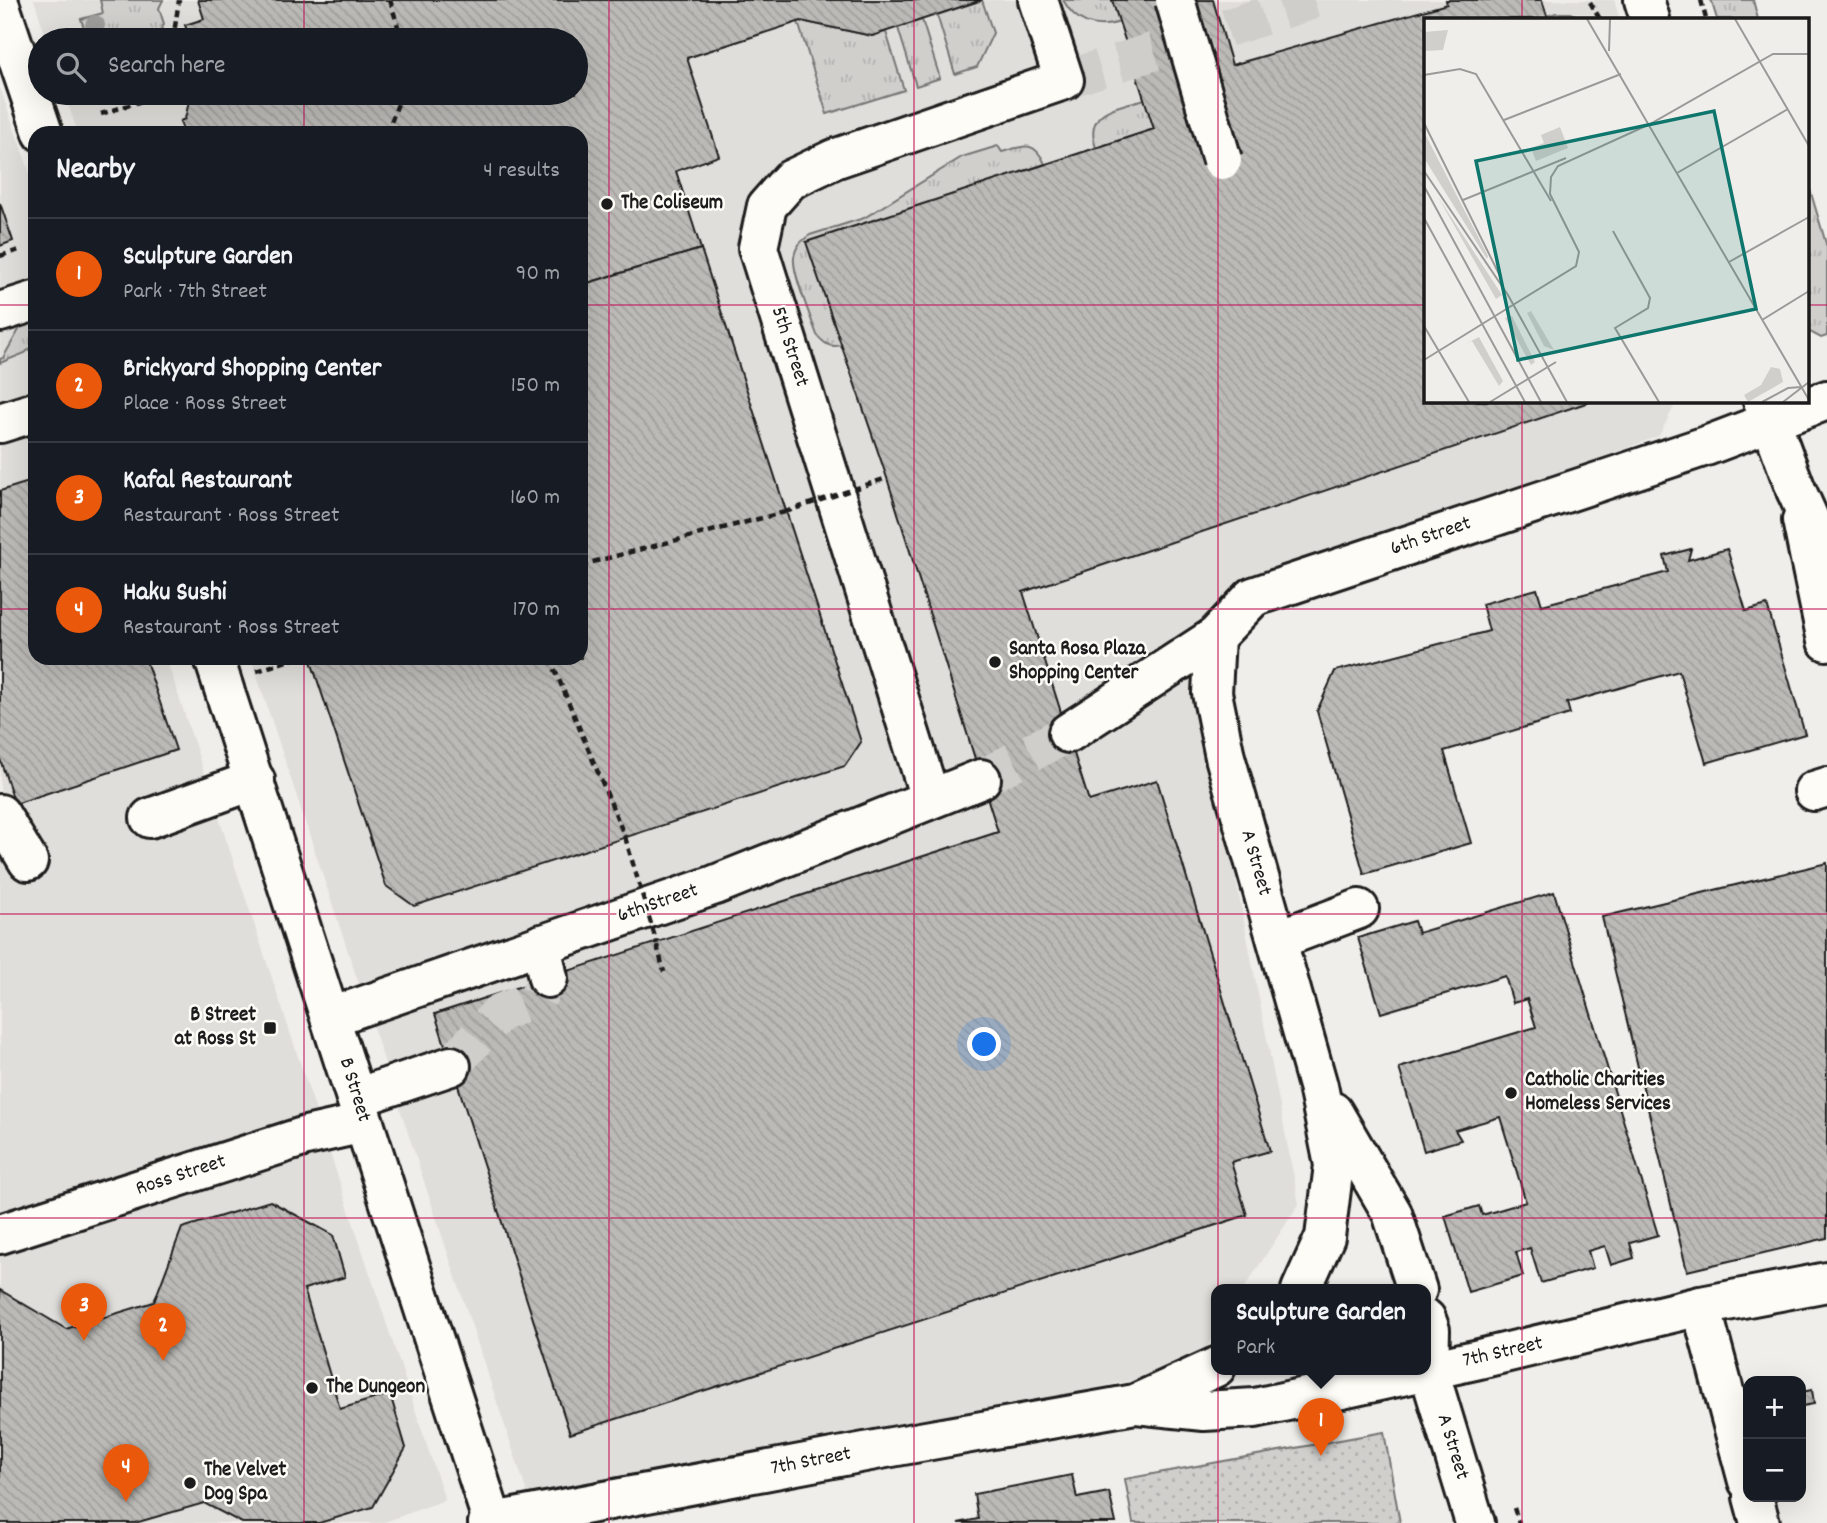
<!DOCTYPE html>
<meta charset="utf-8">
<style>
:root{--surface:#171b24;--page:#242831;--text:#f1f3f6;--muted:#9ea1a6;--line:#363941;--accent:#ea580c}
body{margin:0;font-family:Dekko,sans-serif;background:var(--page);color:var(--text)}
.controls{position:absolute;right:21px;bottom:21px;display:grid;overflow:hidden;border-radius:14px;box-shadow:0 7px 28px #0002}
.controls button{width:63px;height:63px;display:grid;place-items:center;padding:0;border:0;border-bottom:2px solid var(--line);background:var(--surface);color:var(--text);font:35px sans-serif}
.you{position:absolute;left:985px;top:1045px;width:24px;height:24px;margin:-18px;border:5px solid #fff;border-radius:50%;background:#1a73e8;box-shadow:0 0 0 10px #1a73e833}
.badge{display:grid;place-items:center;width:46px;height:46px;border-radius:50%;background:var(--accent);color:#fff;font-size:23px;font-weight:700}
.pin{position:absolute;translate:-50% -58px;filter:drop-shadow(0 2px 4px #0008)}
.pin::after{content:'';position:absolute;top:37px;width:24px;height:21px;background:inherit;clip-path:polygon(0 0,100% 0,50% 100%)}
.popup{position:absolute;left:1211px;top:1284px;width:220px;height:91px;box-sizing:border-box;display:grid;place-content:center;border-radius:14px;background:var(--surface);filter:drop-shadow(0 2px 5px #0005);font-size:23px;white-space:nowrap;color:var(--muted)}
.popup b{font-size:26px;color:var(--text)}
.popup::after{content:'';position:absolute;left:50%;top:100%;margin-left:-14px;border:14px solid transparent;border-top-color:var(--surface)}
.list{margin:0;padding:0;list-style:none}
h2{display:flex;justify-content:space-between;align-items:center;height:91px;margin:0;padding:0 28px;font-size:30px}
h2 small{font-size:23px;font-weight:400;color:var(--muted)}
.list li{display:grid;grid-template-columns:46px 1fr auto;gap:21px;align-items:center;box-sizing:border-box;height:112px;padding:0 28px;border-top:2px solid var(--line)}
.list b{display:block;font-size:26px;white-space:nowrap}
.list p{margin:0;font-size:23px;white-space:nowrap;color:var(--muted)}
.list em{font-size:23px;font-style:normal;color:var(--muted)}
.icon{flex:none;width:38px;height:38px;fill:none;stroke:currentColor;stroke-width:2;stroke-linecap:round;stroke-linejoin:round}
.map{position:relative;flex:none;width:1827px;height:1523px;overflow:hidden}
.search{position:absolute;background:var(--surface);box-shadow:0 7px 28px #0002;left:28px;top:28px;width:560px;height:77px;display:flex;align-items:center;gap:18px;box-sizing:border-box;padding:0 24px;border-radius:38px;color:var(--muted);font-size:26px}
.panel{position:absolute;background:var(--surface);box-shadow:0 7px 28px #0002;left:28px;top:126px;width:560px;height:539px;border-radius:21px}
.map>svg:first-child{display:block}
.built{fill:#e0deda}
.grass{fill:url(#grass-tufts);stroke:#767674;stroke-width:2}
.garden{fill:url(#garden-dots);stroke:#767674;stroke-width:2}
.building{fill:url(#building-back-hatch);stroke:#1c1c1c;stroke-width:2}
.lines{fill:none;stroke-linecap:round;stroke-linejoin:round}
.minor-tunnel{stroke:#d0cecb;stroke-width:38;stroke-dasharray:38 19;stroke-linecap:butt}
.minor-casing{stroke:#1c1c1c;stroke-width:44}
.major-casing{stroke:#1c1c1c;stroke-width:44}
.highway-casing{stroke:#1c1c1c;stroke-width:44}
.path{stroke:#1c1c1c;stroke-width:4.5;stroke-dasharray:7 5;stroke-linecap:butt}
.minor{stroke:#fdfcf7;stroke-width:38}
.major{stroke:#fdfcf7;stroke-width:38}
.highway{stroke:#fdfcf7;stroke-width:38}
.minor-bridge-casing{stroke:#1c1c1c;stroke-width:44;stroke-linecap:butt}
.path-bridge{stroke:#1c1c1c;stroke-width:4.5;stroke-dasharray:7 5;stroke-linecap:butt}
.minor-bridge{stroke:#fdfcf7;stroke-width:38}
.tree{fill:#9e9d9b}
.grid{fill:none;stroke:#c2185b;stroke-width:2;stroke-opacity:0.55}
.poi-dot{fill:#1c1c1c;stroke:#fdfcf7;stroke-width:2.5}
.labels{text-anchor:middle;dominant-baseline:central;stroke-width:5;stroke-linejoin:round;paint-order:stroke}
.poi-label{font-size:21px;font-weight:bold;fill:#1c1c1c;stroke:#fdfcf7;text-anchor:start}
.street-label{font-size:21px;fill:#1c1c1c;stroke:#fdfcf7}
.inset-road{fill:none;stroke:#9b9a98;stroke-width:2}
.view{fill:#0f766e;fill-opacity:0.15;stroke:#0f766e;stroke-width:3.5}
.inset-edge{fill:none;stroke:#1c1c1c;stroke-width:3.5}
</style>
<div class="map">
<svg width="1827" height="1523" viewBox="0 0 1827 1523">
<defs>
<pattern id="grass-tufts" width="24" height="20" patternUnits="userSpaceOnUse" patternTransform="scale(1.75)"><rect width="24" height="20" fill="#d0cfcc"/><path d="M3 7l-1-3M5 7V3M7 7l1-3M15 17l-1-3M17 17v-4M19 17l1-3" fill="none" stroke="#b2b1af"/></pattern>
<pattern id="garden-dots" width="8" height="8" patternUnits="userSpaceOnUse" patternTransform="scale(1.75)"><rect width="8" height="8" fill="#d0cfcc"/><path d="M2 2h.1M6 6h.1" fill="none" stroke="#b2b1af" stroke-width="1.8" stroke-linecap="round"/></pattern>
<pattern id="building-back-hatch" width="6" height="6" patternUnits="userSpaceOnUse" patternTransform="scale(1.75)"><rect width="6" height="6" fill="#bbbab6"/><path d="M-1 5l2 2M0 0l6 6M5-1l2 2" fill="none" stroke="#a09f9c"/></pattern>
</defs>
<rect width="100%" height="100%" fill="#f0eeea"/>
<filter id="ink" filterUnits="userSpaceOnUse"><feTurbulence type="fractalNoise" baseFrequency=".0143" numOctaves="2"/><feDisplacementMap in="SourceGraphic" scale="14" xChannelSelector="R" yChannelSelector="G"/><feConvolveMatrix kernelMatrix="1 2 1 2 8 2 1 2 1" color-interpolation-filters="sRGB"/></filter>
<g filter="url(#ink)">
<g class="built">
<polygon points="34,0 1614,0 1620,19 1426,19 1426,401 1677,401 1659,436 1252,586 1201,700 1299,1204 1243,1290 1216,1290 1216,1332 1193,1368 530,1502 251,658 581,658 581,133 78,133 64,93 576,93 576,40 47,40"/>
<polygon points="0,88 35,187 35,658 166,658 445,1500 382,1523 0,1523"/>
</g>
<g class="grass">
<polygon points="100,0 163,0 159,8 164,24 156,40 88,40 81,19 103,13"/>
<polygon points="982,0 993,33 977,67 955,74 937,15"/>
<path d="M 1063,0 L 1112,0 L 1120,22 C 1094,30 1076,23 1063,0 Z"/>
<polygon points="1711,0 1753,0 1758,19 1717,19"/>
<polygon points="1556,13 1570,13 1585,19 1548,19 1547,16"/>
<polygon points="922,20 940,78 916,86 898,28"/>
<polygon points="801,21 872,36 886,32 904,90 827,114 798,22"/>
<path d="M 1145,99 L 1154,129 L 1096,148 C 1083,110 1117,107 1145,99 Z"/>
<path d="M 998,146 L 1002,152 C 1023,146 1034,139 1045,164 L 807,242 L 842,345 C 830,348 824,344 817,335 C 811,318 792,273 794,258 C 795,247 801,241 810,235 L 864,218 L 962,157 Z"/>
<polygon points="1808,183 1827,247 1827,336 1821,338 1808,331"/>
<polygon points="24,321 35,325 35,344 25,353 0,363 0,359 3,358"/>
</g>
<polygon class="garden" points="1384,1432 1400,1523 1133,1523 1125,1479"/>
<g class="building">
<polygon points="198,0 982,0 872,36 801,21 687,58 719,156 676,171 701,249 581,285 581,133 184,133 180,121 185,119 191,93 576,93 576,40 190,40 185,25 204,19"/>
<polygon points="1112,0 1213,0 1232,65 1447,4 1446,0 1542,0 1548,19 1426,19 1426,401 1592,401 1023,592 1089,801 1157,780 1270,1151 1231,1162 1247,1215 570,1434 435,1014 998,832 887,478 806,242 1154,129"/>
<polygon points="0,203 13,241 0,246"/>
<polygon points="701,249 861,742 845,766 414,906 386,886 310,658 581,658 581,285"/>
<polygon points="35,480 35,658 145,658 176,750 15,804 0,759 0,491"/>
<polygon points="1691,549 1688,560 1727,549 1746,611 1767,605 1805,734 1706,763 1679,671 1567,703 1570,714 1444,751 1471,843 1364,874 1317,711 1335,671 1489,631 1482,604 1537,589 1542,605 1668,572 1664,556"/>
<polygon points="1827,863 1827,1238 1687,1271 1602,917"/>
<polygon points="1554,892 1658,1235 1630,1243 1634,1258 1611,1265 1605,1246 1588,1251 1593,1268 1541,1283 1530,1248 1516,1252 1523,1276 1468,1292 1445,1216 1479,1206 1482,1215 1526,1202 1500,1117 1455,1130 1461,1140 1424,1151 1399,1068 1536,1027 1527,999 1513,1003 1505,976 1381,1013 1358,938 1414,921 1418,933"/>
<polygon points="270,1201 333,1235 345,1277 304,1289 340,1409 390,1394 406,1448 373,1507 319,1523 242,1523 204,1503 135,1523 0,1523 0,1290 66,1329 154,1302 182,1228"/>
<polygon points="1812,1390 1814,1404 1802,1406 1801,1392"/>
<polygon points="1072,1475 1077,1498 1109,1492 1116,1523 958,1523 978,1519 974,1494"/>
</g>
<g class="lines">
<g class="minor-tunnel">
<polyline points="1064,80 1314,0"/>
<polyline points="981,779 1068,733"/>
<polyline points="451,1066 499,1013 537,998 548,978"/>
</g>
<defs>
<g id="minor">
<polyline points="0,6 43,133"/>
<polyline points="0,312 35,301"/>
<polyline points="0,423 35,412"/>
<polyline points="1802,520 1827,641"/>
<polyline points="1215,637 1212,693 1225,757 1318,1086 1334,1165 1325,1237 1301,1290"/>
<polyline points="214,658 493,1523"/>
<polyline points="1068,733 1215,637 1253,597 1706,446 1827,400"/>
<polyline points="1814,791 1827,787"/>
<polyline points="930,798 758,248 767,206 790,180 834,159 1064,80 1038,0"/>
<polyline points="0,814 28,861"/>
<polyline points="150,818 255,780"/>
<polyline points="1277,940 1359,909"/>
<polyline points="541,944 548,978"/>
<polyline points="331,1017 715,885 981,779"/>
<polyline points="356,1098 451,1066"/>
<polyline points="1333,1112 1392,1213 1417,1290"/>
<polyline points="0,1234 306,1136 364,1123"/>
<polyline points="1701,1306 1748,1481"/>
<polyline points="1426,1319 1430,1330 1429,1371 1475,1523"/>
<polyline points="1136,1404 1204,1411 1255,1408 1475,1360 1701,1306 1827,1282"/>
<polyline points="1753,1497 1760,1523"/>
<polyline points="488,1523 886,1448 1135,1404 1216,1367"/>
</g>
<g id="major">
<polyline points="1644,0 1650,19"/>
<polyline points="1763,401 1796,490"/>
</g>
<polyline id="highway" points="1796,490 1827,559"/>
</defs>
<use href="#minor" class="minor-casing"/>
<use href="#major" class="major-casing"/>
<use href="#highway" class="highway-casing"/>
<g class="path">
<polyline points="390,0 402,40"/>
<polyline points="1701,0 1706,19"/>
<polyline points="1590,2 1600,19"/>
<polyline points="173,40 179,0"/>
<polyline points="101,114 167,93"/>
<polyline points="387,133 402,93"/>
<polyline points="0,256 23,249"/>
<polyline points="581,565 785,512"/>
<polyline points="550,658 625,837"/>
<polyline points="257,671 296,658"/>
<polyline points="657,945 664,972"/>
<polyline points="1514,1508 1519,1523"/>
</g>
<use href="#minor" class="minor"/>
<use href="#major" class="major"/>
<use href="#highway" class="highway"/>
<defs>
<polyline id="minor-bridge" points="1175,0 1222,160"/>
</defs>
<use href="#minor-bridge" class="minor-bridge-casing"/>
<g class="path-bridge">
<polyline points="785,512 887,478"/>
<polyline points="625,837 657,944"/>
</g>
<use href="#minor-bridge" class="minor-bridge"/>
</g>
<circle class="tree" cx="95" cy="25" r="10"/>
</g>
<path class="grid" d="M 304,0 L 304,40M 609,0 L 609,1523M 914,0 L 914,1523M 1218,0 L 1218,1523M 1522,0 L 1522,19M 304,93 L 304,133M 0,305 L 35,305M 581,305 L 1426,305M 1808,305 L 1827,305M 1522,401 L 1522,1523M 0,609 L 35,609M 581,609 L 1827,609M 304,658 L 304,1523M 0,914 L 1827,914M 0,1218 L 1827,1218"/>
<g class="poi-dot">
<circle cx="607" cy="204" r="7"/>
<circle cx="995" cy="662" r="7"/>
<rect x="263" y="1021" width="14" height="14" rx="3.5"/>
<circle cx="1511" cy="1093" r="7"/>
<circle cx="312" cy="1388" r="7"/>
<circle cx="190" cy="1483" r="7"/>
</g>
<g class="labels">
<g class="poi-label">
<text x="621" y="204">The Coliseum</text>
<text x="1009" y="650">Santa Rosa Plaza<tspan x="1009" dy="24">Shopping Center</tspan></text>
<text x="256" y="1016" text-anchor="end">B Street<tspan x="256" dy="24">at Ross St</tspan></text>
<text x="1525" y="1081">Catholic Charities<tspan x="1525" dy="24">Homeless Services</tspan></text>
<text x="326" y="1388">The Dungeon</text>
<text x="204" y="1471">The Velvet<tspan x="204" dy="24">Dog Spa</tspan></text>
</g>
<g class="street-label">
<text transform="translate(789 347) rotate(72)">5th Street</text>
<text transform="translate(1431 537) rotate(-19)">6th Street</text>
<text transform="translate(1255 863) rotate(74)">A Street</text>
<text transform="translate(658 904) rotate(-19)">6th Street</text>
<text transform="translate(354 1090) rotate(73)">B Street</text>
<text transform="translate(181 1176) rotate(-18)">Ross Street</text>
<text transform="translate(1503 1353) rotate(-13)">7th Street</text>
<text transform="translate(1452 1447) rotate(73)">A Street</text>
<text transform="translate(811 1462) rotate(-11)">7th Street</text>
</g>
</g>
<g transform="translate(1424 18)">
<rect width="385" height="385" fill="#f0eeea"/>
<path d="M 14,179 L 78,277 L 72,281 ZM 107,293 L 130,332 L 120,328 L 103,295 ZM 88,298 L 111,344 L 107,347 L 81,300 ZM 55,319 L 79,363 L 75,368 L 48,323 L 41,326 ZM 347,349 L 356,351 L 359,364 L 324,384 L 320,377 L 337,367 Z" fill="#d0cfcc"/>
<path d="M 0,114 L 64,238 L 63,241 L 0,140 Z" fill="#d0cfcc"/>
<path d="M 24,12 L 19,32 L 0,33 L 0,14 ZM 136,109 L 144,130 L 112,143 L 107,130 L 120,125 L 117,117 Z" fill="#d0cfcc"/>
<path class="inset-road" d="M 163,1 L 385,382M 311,1 L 385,128M 185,33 L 186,1M 0,57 L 36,51 L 52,56 L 127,183M 80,102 L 197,56M 0,105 L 77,260M 0,153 L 84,277M 253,155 L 364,91M 0,168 L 117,384M 39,182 L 142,140M 0,200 L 101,384M 189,213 L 226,280 L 224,290 L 191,310 L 235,384M 305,244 L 385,199M 84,277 L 143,384M 338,302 L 385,273M 0,308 L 45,384M 0,342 L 152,248 L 155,234 L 126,176 L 127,159 L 134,148 L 226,106 L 349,36 L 385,36M 66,384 L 132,344M 338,384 L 364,370 L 377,369M 359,384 L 385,364"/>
<path class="view" d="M 290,93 L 332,291 L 94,342 L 52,143 Z"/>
<rect width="385" height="385" class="inset-edge"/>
</g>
</svg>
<div class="controls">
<button>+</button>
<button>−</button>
</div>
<div class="you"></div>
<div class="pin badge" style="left:1321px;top:1456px">1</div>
<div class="popup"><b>Sculpture Garden</b>Park</div>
<div class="pin badge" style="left:163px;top:1361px">2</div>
<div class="pin badge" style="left:84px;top:1341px">3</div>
<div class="pin badge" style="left:126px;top:1502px">4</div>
<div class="search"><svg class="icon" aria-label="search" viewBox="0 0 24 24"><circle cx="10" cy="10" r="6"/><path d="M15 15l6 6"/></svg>Search here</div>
<section class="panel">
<h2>Nearby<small>4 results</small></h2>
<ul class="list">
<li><span class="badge">1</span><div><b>Sculpture Garden</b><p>Park · 7th Street</p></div><em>90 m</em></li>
<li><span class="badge">2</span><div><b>Brickyard Shopping Center</b><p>Place · Ross Street</p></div><em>150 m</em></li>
<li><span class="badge">3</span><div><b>Kafal Restaurant</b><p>Restaurant · Ross Street</p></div><em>160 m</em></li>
<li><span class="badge">4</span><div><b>Haku Sushi</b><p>Restaurant · Ross Street</p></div><em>170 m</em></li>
</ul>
</section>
</div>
